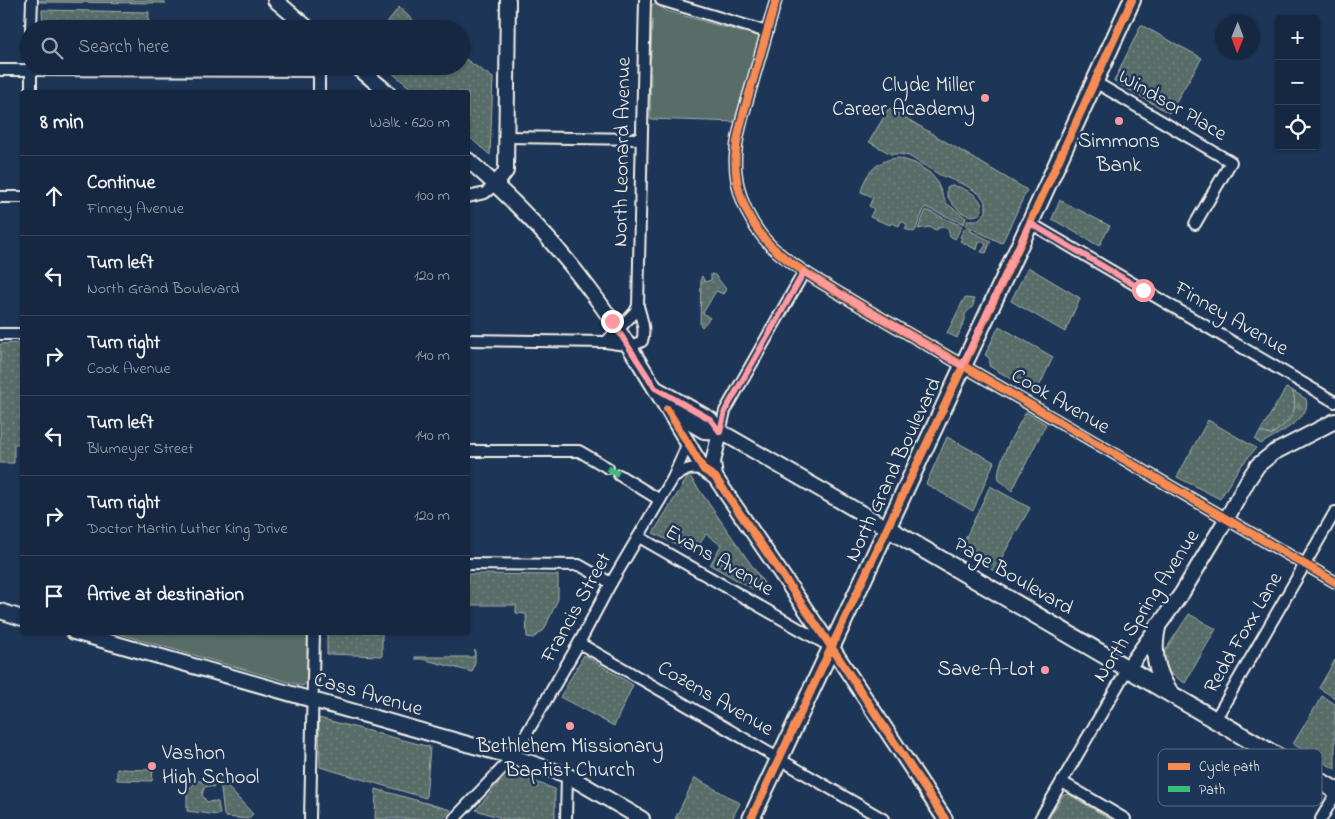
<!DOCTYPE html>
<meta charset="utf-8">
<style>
:root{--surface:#162841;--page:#1f3048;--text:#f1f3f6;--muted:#9ea6b1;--line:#35445a}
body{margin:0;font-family:"Indie Flower",sans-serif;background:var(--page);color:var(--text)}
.controls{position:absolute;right:15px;top:15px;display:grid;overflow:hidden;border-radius:5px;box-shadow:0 1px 4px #0004}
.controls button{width:45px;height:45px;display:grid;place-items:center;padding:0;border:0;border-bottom:1px solid var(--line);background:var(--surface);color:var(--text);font:25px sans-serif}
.compass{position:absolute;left:1215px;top:15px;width:45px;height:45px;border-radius:50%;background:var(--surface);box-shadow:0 1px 4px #0004;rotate:181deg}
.stop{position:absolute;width:15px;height:15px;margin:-11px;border:4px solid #ff9aa2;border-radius:50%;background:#fff}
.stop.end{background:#ff9aa2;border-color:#fff;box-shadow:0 1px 5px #0008}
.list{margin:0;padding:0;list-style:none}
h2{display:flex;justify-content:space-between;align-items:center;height:65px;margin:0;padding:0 20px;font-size:21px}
h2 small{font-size:16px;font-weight:400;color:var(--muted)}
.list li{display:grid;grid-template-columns:32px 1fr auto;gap:15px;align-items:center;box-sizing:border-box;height:80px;padding:0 20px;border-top:1px solid var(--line)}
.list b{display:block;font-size:19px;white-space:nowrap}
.list p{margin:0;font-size:16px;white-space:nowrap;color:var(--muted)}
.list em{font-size:16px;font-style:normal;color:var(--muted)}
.icon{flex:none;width:28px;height:28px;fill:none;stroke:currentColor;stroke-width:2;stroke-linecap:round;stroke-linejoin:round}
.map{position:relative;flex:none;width:1335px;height:819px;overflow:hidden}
.search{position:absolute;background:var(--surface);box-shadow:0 1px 4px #0004;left:20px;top:20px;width:450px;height:55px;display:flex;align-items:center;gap:12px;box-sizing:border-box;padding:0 18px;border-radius:28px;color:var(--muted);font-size:19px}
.panel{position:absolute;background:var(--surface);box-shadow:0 1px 4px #0004;left:20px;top:90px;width:450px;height:545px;border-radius:5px}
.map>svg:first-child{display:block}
.grass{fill:url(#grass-dots);stroke:#a6afa8}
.forest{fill:url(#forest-firs);stroke:#a6afa8}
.park{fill:#586d68;stroke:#a6afa8}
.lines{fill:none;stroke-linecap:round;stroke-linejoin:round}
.street-casing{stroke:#f4f1e8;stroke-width:14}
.secondary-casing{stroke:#f4f1e8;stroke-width:18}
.primary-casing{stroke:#f4f1e8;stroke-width:20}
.street{stroke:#1d3557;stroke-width:10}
.secondary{stroke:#1d3557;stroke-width:14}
.primary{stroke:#1d3557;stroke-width:16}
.quiet{stroke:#3abd76;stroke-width:6;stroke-dasharray:12 6;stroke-linecap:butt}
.cycleway-casing{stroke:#1d3557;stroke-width:11}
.cycleway{stroke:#f68b52;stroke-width:8}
.route{stroke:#ff9aa2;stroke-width:6}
.poi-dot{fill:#ff9aa2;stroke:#1d3557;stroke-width:2}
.labels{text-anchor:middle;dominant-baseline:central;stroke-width:5;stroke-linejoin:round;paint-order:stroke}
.poi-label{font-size:21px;fill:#f4f1e8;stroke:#1d3557;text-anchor:end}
.street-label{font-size:21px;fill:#f4f1e8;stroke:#1d3557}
.key{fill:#1d3557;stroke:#5e6d82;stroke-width:1}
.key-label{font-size:14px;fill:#f4f1e8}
</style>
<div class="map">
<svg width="1335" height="819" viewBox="0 0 1335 819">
<defs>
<pattern id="grass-dots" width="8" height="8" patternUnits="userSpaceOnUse" patternTransform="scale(1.25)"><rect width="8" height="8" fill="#586d68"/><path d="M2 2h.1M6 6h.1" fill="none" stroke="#71827e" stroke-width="1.8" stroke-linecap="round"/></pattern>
<pattern id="forest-firs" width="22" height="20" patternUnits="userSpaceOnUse" patternTransform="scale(1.25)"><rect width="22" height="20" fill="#586d68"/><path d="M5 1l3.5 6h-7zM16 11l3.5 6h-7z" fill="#71827e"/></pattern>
</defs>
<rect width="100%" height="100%" fill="#1d3557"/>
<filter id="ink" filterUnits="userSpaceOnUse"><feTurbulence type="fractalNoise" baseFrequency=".02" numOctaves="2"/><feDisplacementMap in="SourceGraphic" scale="10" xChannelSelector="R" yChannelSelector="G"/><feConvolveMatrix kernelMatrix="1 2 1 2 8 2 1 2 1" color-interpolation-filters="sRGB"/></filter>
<g filter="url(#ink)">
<g class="grass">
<polygon points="40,0 162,0 166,3 40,2"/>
<polygon points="399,7 422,29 382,29"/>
<polygon points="42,10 149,12 148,29 43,29"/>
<polygon points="1141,25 1202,58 1169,113 1114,81"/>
<polygon points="461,56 493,78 490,155 468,136 468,92 415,92 384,66 461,66"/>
<polygon points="889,108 1027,190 1002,243 966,226 968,220 978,220 986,212 986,203 980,194 965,185 940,175 909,156 899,154 891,154 869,142"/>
<path d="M 899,158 L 915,163 L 930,173 L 936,180 L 946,203 L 966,218 L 964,224 L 925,207 L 915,231 L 913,232 L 905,229 L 907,224 L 901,221 L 899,226 L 892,223 L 890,225 L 870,217 L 874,209 L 869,206 L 873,197 L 861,192 C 865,173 878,159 899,158 Z"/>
<path d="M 952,185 C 964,188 987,197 981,213 C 967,222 953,207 947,195 L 947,187 Z"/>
<polygon points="1060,200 1110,226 1099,246 1052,219"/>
<polygon points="926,210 962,226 955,239 950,236 948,229 943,227 939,228 936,230 929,227 918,229"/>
<polygon points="965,228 991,241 986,253 981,252 986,245 982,241 979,242 977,250 960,241 962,238 960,237"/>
<polygon points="1028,267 1080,298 1065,332 1011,301"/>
<polygon points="711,274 715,275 726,289 723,294 716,291 703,313 710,318 702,327 700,324 701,278 702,276 705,282 711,280"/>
<path d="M 966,298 L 974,299 C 975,307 969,310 965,314 L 965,320 L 957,338 L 947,333 L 964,299 Z"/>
<polygon points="999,326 1053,357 1036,393 989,366 990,359 985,355"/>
<polygon points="17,343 21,348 20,444 14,444 14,463 0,463 0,344"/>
<path d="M 1286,388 L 1293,391 C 1299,416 1288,422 1271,435 L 1260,432 Z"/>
<path d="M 1026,412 L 1046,424 L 1012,491 L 999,480 C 994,466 1018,426 1026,412 Z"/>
<polygon points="1208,420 1256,448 1237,471 1220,499 1177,477"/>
<polygon points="947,437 994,462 973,511 926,484"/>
<polygon points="689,475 766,586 760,593 710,565 721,545 706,534 694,553 653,533"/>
<polygon points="990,486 1030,508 994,571 960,550"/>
<polygon points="468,574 558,575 558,599 544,630 533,638 527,637 526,614 516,613 516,605 468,605"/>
<polygon points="1189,614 1216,629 1185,683 1166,671 1162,655"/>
<polygon points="327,633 382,633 382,656 327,654"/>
<polygon points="475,650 475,663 472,672 422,659 415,659 415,657 474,657"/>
<polygon points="584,655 633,685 614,726 560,697"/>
<polygon points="1335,660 1335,698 1319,688"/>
<polygon points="1322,696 1335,704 1335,769 1293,744"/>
<polygon points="319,718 430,747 426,798 320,767"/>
<polygon points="117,769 153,770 152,781 117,780"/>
<polygon points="508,772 555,789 555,819 504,819 476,810"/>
<polygon points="695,778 740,803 732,819 675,819"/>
<polygon points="197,781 217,781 217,784 214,787 208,786 204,788 202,795 207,802 214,801 218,802 220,814 218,815 187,811 187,791"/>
<polygon points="220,781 222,781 253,814 248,819 226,817 224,815"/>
<polygon points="376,789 451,810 443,819 375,819"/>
<polygon points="1068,794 1110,819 1049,819 1063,795"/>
</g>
<path class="forest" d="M 1293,391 L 1306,399 C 1313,419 1274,435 1261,444 L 1255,440 L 1260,432 L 1271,435 C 1288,422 1299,416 1293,391 Z"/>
<g class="park">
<polygon points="653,4 659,5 667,11 741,32 748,31 760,36 736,115 737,122 650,119 651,75 648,68 651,57 652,20 649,16 648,10"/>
<polygon points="116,633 308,633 308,681 303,686 299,685"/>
</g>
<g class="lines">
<defs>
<g id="street">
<polyline points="661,0 767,32"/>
<path d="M 776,0 C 768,28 760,56 752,84 C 746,105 738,128 736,150 C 732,185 747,223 772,247 C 797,270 828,286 857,304 L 1335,582"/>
<polyline points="31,29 32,0"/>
<polyline points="0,70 319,71"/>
<polyline points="1095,82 1231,162 1195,224"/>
<polyline points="31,92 31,66"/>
<polyline points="319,92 319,71 322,67"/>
<polyline points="506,137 641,139"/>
<polyline points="0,197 22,197"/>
<polyline points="468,197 485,193 496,184"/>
<polyline points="1030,223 1335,402"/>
<polyline points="0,334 22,334"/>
<path d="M 468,340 L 606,342 C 618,344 631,348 642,341 C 646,330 641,317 638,306 L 645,0"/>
<polyline points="606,342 635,312 638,306"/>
<polyline points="720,432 725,411 804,272"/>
<polyline points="468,451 579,451 608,468"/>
<polyline points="619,475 660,500"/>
<path d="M 673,478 C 686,470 689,466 704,470"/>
<polyline points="639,537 829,646"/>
<polyline points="468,564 579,565 611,583"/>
<polyline points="579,643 883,819"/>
<polyline points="1215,720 1335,512"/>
<polyline points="1062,782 1125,819"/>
<polyline points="310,819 314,632"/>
<polyline points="454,819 513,757 579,643 611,583 673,478 685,450 687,441"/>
<polyline points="566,819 567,775"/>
<polyline points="1040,819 1128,668"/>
<polyline points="1321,819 1335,795"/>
</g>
<g id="secondary">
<polyline points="275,0 309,29"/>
<polyline points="356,66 387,92"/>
<path d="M 468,160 C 513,199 554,241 590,290 C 633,347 667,410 704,470 L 715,477 L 832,648 L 945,819"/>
<polyline points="496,184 506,171 508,0"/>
<polyline points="655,388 710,419 720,432"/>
<polyline points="670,411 704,431 720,432 730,437 887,528"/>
<polyline points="715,477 713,462 720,432"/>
<polyline points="0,611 22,618"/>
<polyline points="74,632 513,757 567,775 642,819"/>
<polyline points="1128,668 1182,593 1227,518 1248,480 1258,465 1273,453 1335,421"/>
</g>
<g id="primary">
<polyline points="887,528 1335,790"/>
<path d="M 1157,627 C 1152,651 1155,671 1169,691"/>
<polyline points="751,819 1030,223 1132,0"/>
</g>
</defs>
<use href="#street" class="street-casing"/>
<use href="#secondary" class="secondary-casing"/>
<use href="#primary" class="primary-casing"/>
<use href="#street" class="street"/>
<use href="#secondary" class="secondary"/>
<use href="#primary" class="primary"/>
<polyline class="quiet" points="608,468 619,475"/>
<defs>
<g id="cycleway">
<path d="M 776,0 C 768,28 760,56 752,84 C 746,105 738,128 736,150 C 732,185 747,223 772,247 C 797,270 828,286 857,304 L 1335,582"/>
<polyline points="667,409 704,470 715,477 832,648 945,819"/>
<polyline points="751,819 1030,223 1132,0"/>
</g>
</defs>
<use href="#cycleway" class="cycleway-casing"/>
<use href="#cycleway" class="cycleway"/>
</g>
</g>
<g class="lines" filter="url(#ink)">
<polyline class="route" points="612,321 655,388 710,419 720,432 725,411 804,272 962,366 1030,223 1143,290"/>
</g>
<g class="poi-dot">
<circle cx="985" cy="98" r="5"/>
<circle cx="1119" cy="121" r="5"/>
<circle cx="1045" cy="670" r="5"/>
<circle cx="570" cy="726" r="5"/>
<circle cx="152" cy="766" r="5"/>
</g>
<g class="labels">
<g class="poi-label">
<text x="975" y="86">Clyde Miller<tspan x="975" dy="24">Career Academy</tspan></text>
<text x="1119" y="142" text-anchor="middle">Simmons<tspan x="1119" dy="24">Bank</tspan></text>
<text x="1035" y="670">Save-A-Lot</text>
<text x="570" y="747" text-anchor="middle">Bethlehem Missionary<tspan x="570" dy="24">Baptist Church</tspan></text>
<text x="162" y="754" text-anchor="start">Vashon<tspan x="162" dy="24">High School</tspan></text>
</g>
<g class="street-label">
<text transform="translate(1172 106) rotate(30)">Windsor Place</text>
<text transform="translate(623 152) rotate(-89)">North Leonard Avenue</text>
<text transform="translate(1231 319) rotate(30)">Finney Avenue</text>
<text transform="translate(1060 402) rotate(30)">Cook Avenue</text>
<text transform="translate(894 470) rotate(-65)">North Grand Boulevard</text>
<text transform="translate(719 561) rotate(30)">Evans Avenue</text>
<text transform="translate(1013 577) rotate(30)">Page Boulevard</text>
<text transform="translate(1147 606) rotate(-57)">North Spring Avenue</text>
<text transform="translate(577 608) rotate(-61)">Francis Street</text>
<text transform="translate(1244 633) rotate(-60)">Redd Foxx Lane</text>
<text transform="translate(368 695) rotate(16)">Cass Avenue</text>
<text transform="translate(715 699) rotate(30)">Cozens Avenue</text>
</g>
</g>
<rect x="1158" y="749" width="164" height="57" rx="8" class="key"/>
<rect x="1168" y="763" width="22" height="7" fill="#f68b52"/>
<rect x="1168" y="786" width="22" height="6" fill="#3abd76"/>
<g class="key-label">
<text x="1199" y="771">Cycle path</text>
<text x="1199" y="794">Path</text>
</g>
</svg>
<div class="controls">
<button>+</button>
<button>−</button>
<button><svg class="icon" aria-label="locate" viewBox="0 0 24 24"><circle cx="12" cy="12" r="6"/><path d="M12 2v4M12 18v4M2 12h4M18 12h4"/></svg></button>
</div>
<svg class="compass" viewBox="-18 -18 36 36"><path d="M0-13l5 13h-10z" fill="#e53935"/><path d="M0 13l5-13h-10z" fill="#9ea6b1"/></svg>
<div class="stop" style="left:1143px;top:290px"></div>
<div class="stop end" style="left:612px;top:321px"></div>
<div class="search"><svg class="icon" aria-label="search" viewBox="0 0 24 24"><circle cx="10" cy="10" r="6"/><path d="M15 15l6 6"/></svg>Search here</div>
<section class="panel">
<h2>8 min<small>Walk · 620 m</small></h2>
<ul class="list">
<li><svg class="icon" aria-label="ahead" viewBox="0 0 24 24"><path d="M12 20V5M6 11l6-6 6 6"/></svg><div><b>Continue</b><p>Finney Avenue</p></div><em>100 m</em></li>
<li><svg class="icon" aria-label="left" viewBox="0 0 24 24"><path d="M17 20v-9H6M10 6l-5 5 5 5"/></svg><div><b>Turn left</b><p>North Grand Boulevard</p></div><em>120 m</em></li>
<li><svg class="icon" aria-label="right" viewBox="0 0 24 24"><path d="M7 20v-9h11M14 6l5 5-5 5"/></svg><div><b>Turn right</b><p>Cook Avenue</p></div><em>140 m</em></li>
<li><svg class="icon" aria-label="left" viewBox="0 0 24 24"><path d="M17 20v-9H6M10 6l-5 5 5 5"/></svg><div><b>Turn left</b><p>Blumeyer Street</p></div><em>140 m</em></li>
<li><svg class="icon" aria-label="right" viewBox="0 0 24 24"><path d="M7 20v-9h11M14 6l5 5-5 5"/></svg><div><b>Turn right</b><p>Doctor Martin Luther King Drive</p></div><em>120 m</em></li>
<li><svg class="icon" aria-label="arrive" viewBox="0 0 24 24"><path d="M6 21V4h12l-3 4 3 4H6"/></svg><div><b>Arrive at destination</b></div></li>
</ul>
</section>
</div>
